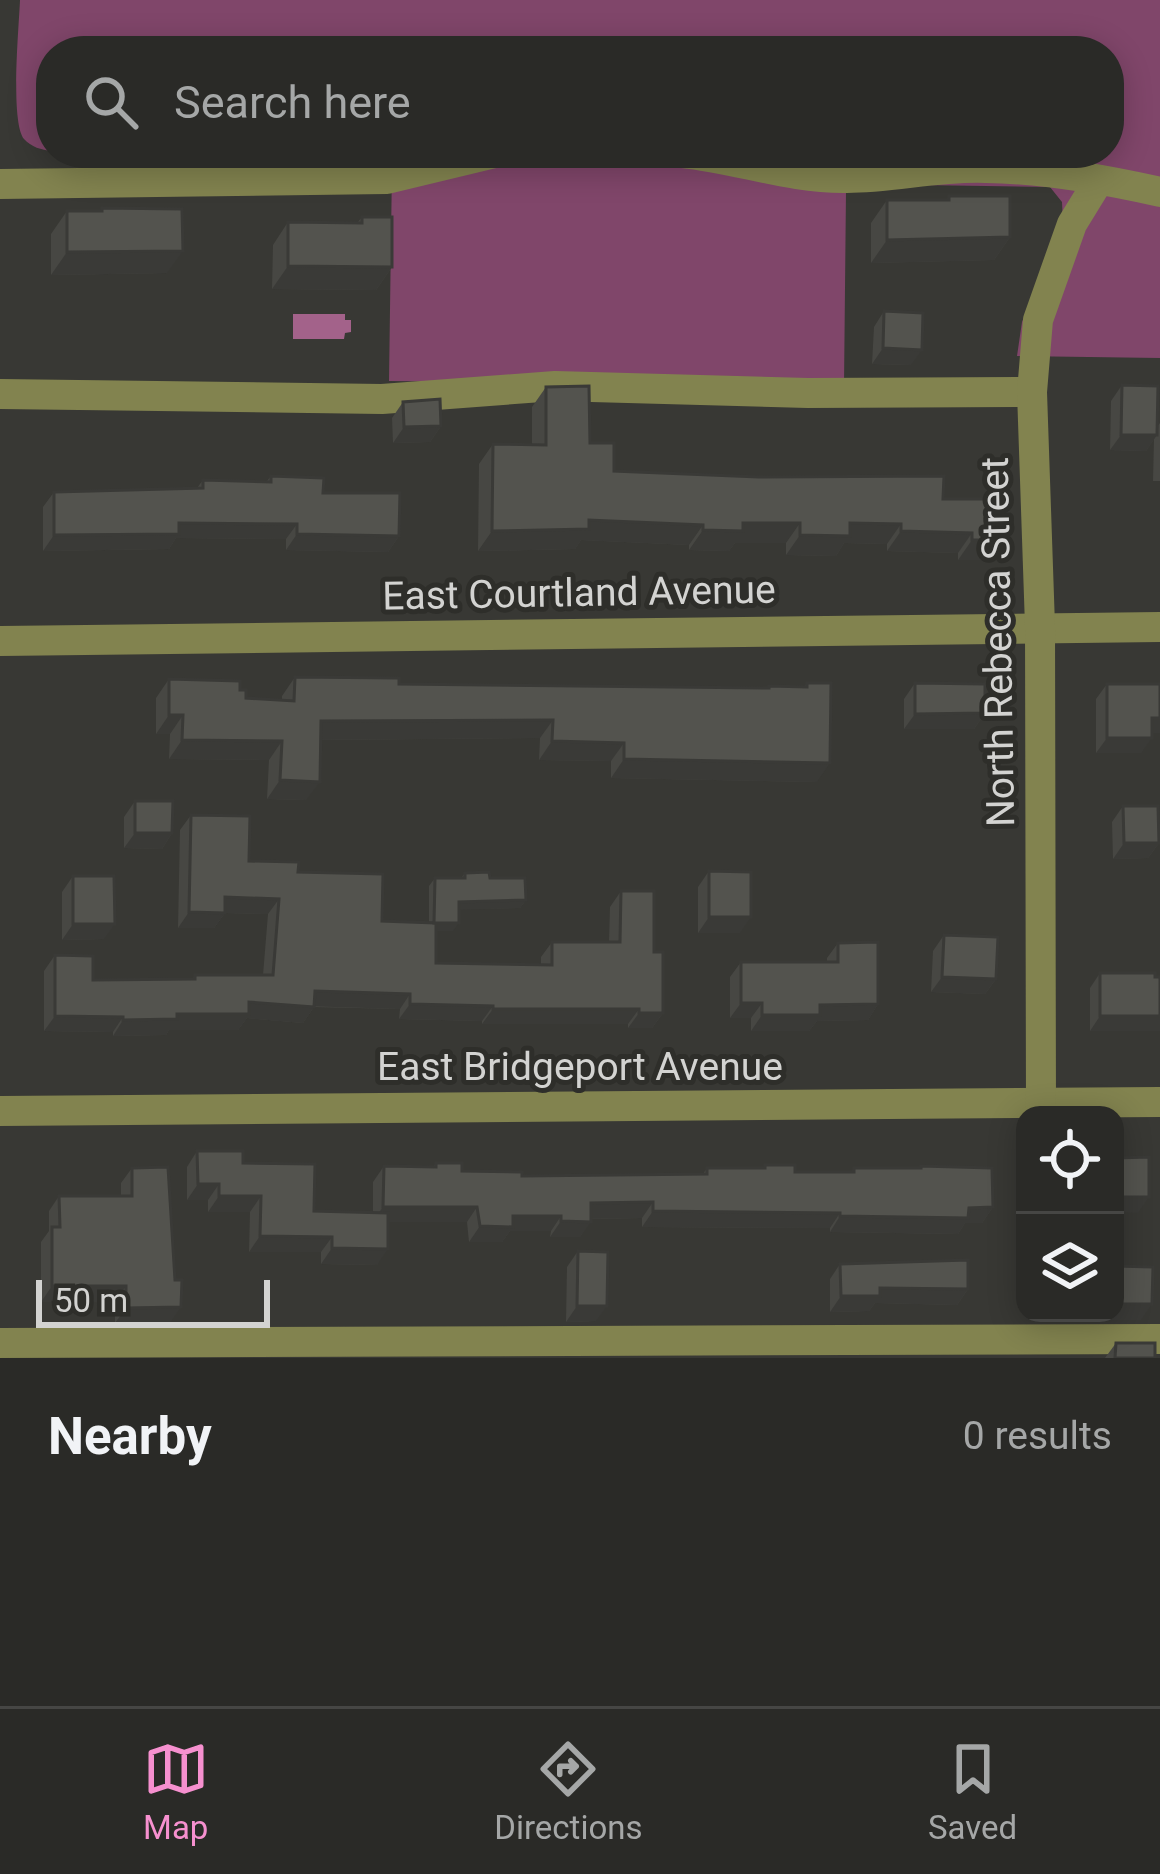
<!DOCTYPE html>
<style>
:root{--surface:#2a2a27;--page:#32322f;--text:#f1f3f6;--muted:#a5a7a7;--line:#464644;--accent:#f690cf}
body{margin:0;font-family:Roboto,sans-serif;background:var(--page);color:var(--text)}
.controls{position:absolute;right:36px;bottom:36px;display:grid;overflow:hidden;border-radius:24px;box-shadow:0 6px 30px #0003}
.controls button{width:108px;height:108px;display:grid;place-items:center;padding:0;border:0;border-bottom:3px solid var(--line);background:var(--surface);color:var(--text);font:60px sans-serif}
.scale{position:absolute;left:36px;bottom:30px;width:234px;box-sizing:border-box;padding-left:12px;border:6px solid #d3d3d1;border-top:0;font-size:33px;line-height:42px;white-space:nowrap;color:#d3d3d1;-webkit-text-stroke:9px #2e2e2a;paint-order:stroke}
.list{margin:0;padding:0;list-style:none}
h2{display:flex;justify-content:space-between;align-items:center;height:156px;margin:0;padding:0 48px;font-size:51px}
h2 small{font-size:39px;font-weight:400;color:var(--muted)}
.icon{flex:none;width:66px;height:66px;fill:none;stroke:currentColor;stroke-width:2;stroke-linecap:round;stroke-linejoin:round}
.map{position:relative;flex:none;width:1160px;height:1358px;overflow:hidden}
.search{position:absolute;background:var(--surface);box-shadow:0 6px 30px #0003;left:36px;right:36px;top:36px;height:132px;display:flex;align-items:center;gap:30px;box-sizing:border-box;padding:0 42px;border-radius:48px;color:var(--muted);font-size:45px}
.sheet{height:348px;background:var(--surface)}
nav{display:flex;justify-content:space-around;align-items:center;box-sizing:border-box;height:168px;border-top:3px solid var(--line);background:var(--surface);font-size:33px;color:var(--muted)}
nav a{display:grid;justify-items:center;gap:6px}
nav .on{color:var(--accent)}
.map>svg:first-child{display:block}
.green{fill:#80466a}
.water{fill:#a3628a}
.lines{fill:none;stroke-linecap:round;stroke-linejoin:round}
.minor{stroke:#82834f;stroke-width:30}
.wall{fill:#474743}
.shaded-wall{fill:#3a3a37}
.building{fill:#53534e;stroke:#3a3a37;stroke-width:3}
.labels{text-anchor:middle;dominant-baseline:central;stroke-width:10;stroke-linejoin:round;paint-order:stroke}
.street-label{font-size:39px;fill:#d3d3d1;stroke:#2e2e2a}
</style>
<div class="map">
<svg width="1160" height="1358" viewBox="0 0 1160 1358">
<rect width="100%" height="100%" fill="#383834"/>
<path class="green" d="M 20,0 L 1160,0 L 1160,358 L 1017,356 L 1022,322 L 1063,223 L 1062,202 L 1050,187 L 920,185 L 846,191 L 844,386 L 389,381 L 392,167 L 165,162 L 71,153 L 1109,153 L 1109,51 L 51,51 L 51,151 C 42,150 31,147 24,139 C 10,121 19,27 20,0 Z"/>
<polygon class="water" points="293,314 345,314 345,320 351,320 351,332 345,333 344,339 293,339"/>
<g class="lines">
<g class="minor">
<path d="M 683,153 C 738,159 791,179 847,178 C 893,178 939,166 986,168 C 1044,169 1103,179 1160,192"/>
<polyline points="0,184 387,179 495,153"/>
<polyline points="0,394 382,399 555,386 808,393 1032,392"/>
<polyline points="0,641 1160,627"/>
<polyline points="0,1111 1160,1102"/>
<polyline points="1041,1115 1040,626 1032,392 1038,320 1072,224 1099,180"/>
<polyline points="0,1343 1160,1339"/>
</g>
</g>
<g class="wall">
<polygon points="949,196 1010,237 994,260 871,263 871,223 887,200 947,200"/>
<polygon points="102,208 167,273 51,275 51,234 67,211 100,211"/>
<polygon points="362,217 392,267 376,290 272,289 273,245 288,222 357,223"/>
<polygon points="884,311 911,365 872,364 874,327"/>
<polygon points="1122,385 1157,427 1160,423 1160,481 1153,481 1154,439 1146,451 1110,450 1111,401"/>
<polygon points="546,387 614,471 943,499 1007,540 993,560 958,560 958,553 887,551 887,544 844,543 836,556 786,555 786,543 735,543 729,551 689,550 689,545 581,540 575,549 478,551 479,464 493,444 532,445 532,407"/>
<polygon points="403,402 441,426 430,442 393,443 392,418"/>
<polygon points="271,476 323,493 399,536 388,552 286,550 286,539 176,538 169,549 43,551 43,507 54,492 197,488 203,480 267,481"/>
<polygon points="295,677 399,684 767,688 769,686 804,687 807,683 817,782 611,778 611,761 539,760 540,738 321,740 306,800 267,799 269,760 169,759 170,734 156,734 156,698 169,679 240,690 246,698 282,700 282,696"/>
<polygon points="915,683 985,713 974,729 904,729 904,699"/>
<polygon points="1107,684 1160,684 1160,733 1152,733 1141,753 1096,753 1096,699"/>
<polygon points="135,801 172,833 162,849 124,848 124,817"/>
<polygon points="1123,806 1159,843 1148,858 1113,859 1112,822"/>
<polygon points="191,815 249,861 298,872 382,921 429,922 429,886 435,878 461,878 465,873 490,878 526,900 520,908 459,909 453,931 436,931 436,963 541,965 541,957 552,942 609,942 610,907 621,891 654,952 663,1013 652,1028 628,1028 628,1024 482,1024 482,1021 399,1019 400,1009 314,1007 303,1023 247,1018 238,1030 169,1030 166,1035 113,1036 113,1032 44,1031 44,971 55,955 93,980 193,979 195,975 263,975 268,914 225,913 214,928 178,928 180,830"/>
<polygon points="709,871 740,933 698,933 698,887"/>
<polygon points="73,876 104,939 62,940 62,892"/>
<polygon points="944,935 996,979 985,994 931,992 933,951"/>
<polygon points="838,943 878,1004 868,1020 817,1021 809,1031 751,1031 751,1018 730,1018 730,977 741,962 827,962 827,958"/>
<polygon points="1100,973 1160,977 1160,1031 1090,1031 1090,988"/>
<polygon points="197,1151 243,1163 314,1211 373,1212 373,1182 384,1166 433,1167 436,1163 462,1171 522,1176 703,1174 707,1168 763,1168 765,1165 795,1172 852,1172 854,1168 919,1168 921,1166 993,1207 982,1223 965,1223 958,1234 830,1232 830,1228 642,1227 642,1218 591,1219 580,1237 550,1237 551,1231 510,1231 502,1242 469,1242 467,1222 388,1222 377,1265 321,1264 321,1252 249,1252 250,1212 208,1212 208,1200 187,1200 187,1167"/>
<polygon points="132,1168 170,1323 115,1323 115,1302 41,1302 41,1242 49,1231 49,1211 59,1196 121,1196 121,1183"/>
<polygon points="578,1251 596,1321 566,1322 567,1267"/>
<polygon points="840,1264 968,1289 957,1305 875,1303 869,1311 830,1312 830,1279"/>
<polygon points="1116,1343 1155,1358 1105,1358"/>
</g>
<g class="shaded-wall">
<polygon points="1010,237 994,260 871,263 887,240"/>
<polygon points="183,251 167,273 51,275 67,252"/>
<polygon points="288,266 392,267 376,290 272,289"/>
<polygon points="883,348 922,350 911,365 872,364"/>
<polygon points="441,426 430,442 393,443 404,427"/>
<polygon points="1121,435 1157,435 1146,451 1110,450"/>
<polygon points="589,520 703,525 689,545 581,540 575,549 478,551 492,531"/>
<polygon points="179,523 297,524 286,539 176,538 169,549 43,551 54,535"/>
<polygon points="743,523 800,523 786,543 735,543 729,551 689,550 703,530"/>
<polygon points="850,523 901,524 887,544 844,543 836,556 786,555 800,535"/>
<polygon points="901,531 972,533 958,553 887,551"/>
<polygon points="297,534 399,536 388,552 286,550"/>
<polygon points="972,540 1007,540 993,560 958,560"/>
<polygon points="985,713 974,729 904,729 915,714"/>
<polygon points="169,715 183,715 170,734 156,734"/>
<polygon points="1152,718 1160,718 1160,733 1141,733"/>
<polygon points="553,720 540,738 308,740 321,721"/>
<polygon points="1107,738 1152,738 1141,753 1096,753"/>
<polygon points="182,740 282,741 269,760 169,759"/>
<polygon points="552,741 624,743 611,761 539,760"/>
<polygon points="624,759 830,763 817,782 611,778"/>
<polygon points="280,780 320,782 306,800 267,799"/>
<polygon points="135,833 172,833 162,849 124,848"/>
<polygon points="1124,843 1159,843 1148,858 1113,859"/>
<polygon points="225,897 279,899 268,914 225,913 214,928 178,928 189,912"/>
<polygon points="526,900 520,908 454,910 459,902"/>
<polygon points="709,917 751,917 740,933 698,933"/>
<polygon points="434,923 459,923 453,931 429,931"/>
<polygon points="73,924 115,924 104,939 62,940"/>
<polygon points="942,977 996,979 985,994 931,992"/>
<polygon points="315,991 410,994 400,1009 304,1006"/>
<polygon points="249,1002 314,1007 303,1023 247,1018 238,1030 169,1030 166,1035 113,1036 123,1020 177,1014"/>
<polygon points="741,1003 762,1003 751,1018 730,1018"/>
<polygon points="410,1004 493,1006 482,1021 399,1019"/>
<polygon points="878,1004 868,1020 817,1021 809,1031 751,1031 762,1015 820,1005"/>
<polygon points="493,1009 639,1009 628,1024 482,1024"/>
<polygon points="639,1013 663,1013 652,1028 628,1028"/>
<polygon points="55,1016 123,1017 113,1032 44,1031"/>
<polygon points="1100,1016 1160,1016 1160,1031 1090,1031"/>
<polygon points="198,1184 219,1184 208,1200 187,1200"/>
<polygon points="219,1196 261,1196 250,1212 208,1212"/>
<polygon points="1115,1197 1149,1197 1138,1213 1115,1212"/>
<polygon points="653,1202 642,1218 580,1219 591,1203"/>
<polygon points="383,1207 477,1207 467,1222 372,1222"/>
<polygon points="993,1207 982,1223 965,1223 958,1234 830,1232 840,1216"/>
<polygon points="653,1211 840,1213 830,1228 642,1227"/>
<polygon points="513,1216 561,1216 551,1231 510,1231 502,1242 469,1242 480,1226"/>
<polygon points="561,1221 591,1222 580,1237 550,1237"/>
<polygon points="260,1236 332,1237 321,1252 249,1252"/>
<polygon points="332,1248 388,1249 377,1265 321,1264"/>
<polygon points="52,1286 126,1286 115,1302 41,1302"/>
<polygon points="880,1288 968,1289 957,1305 875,1303 869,1311 830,1312 841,1296"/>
<polygon points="1115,1304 1152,1304 1141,1320 1089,1320 1093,1313 1115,1313"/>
<polygon points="577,1306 607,1306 596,1321 566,1322"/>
<polygon points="181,1307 170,1323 115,1323 126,1308"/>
</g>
<g class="building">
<polygon points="949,196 1010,196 1010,237 887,240 887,200 949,200"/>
<polygon points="102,208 182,209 183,251 67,252 67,211 102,211"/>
<polygon points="362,217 392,217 392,267 288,266 288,222 362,223"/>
<polygon points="884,311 923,313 922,350 883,348"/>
<polygon points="1122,385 1158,386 1157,435 1121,435"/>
<polygon points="589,386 590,443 614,443 614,471 759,477 944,476 943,499 1007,499 1007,540 972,540 972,533 901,531 901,524 850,523 850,536 800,535 800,523 743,523 743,531 703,530 703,525 589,520 589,529 492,531 493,444 546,445 546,387"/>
<polygon points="440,399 441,426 404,427 403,402"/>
<polygon points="271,476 324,478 323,493 400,493 399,536 297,534 297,524 179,523 179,534 54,535 54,492 203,488 203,480 271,482"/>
<polygon points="295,677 399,678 399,684 769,688 769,686 807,687 807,683 831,683 830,763 624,759 624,743 552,741 553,720 321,721 320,782 280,780 282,741 182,740 183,715 169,715 169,679 240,681 240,690 246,690 246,698 294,701"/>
<polygon points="915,683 985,684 985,713 915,714"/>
<polygon points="1107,684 1160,684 1160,718 1152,718 1152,738 1107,738"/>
<polygon points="135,801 173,801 172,833 135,833"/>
<polygon points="1123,806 1158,806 1159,843 1124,843"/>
<polygon points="191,815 250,816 249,861 299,862 298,872 383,874 382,921 436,923 436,963 552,965 552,942 620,942 621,891 654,891 654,952 663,952 663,1013 639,1013 639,1009 493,1009 493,1006 410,1004 410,994 315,991 314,1007 249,1002 249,1014 177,1014 177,1019 123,1020 123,1017 55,1016 55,955 93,956 93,980 195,979 195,975 273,975 279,899 225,897 225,913 189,912"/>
<polygon points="709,871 751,872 751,917 709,917"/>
<polygon points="489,872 490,878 525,878 526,900 459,902 459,923 434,923 435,878 465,878 465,873"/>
<polygon points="73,876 114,876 115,924 73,924"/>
<polygon points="944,935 998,937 996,979 942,977"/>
<polygon points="878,942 878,1004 820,1005 820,1015 762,1015 762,1003 741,1003 741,962 838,962 838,943"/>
<polygon points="1100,973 1155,973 1155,977 1160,977 1160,1016 1100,1016"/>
<polygon points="197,1151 243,1151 243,1163 315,1164 314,1211 388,1213 388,1249 332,1248 332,1237 260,1236 261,1196 219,1196 219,1184 198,1184"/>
<polygon points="1149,1157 1149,1197 1115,1197 1115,1158"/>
<polygon points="436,1163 462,1163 462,1171 522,1172 522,1176 707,1174 707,1168 765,1168 765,1165 795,1165 795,1172 854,1172 854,1168 921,1168 921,1166 992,1168 993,1207 969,1208 968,1218 840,1216 840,1213 653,1211 653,1202 591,1203 591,1222 561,1221 561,1216 513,1216 513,1227 480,1226 477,1207 383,1207 384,1166 436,1167"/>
<polygon points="168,1167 175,1280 182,1280 181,1307 126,1308 126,1286 52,1286 52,1227 60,1227 59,1196 132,1196 132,1168"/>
<polygon points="578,1251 608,1252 607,1306 577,1306"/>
<polygon points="968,1260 968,1289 880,1288 880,1296 841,1296 840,1264"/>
<polygon points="1115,1266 1153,1267 1152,1304 1115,1304"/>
<polygon points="1116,1343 1155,1343 1155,1358 1115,1358"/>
</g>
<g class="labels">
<g class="street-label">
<text transform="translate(579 593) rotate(-1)">East Courtland Avenue</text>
<text transform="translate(998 642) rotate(-91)">North Rebecca Street</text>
<text x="580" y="1067">East Bridgeport Avenue</text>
</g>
</g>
</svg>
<div class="controls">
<button><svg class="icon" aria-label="locate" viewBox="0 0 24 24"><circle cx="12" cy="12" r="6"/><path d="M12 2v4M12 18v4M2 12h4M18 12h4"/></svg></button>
<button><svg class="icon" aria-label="layers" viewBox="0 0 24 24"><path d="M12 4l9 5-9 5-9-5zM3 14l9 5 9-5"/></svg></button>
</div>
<div class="scale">50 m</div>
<div class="search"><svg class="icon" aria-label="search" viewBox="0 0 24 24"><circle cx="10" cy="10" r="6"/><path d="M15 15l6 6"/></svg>Search here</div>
</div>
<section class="sheet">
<h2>Nearby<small>0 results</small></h2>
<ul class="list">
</ul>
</section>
<nav>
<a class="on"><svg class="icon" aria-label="map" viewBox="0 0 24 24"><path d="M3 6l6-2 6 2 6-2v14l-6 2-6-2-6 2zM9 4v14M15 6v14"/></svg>Map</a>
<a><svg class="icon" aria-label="directions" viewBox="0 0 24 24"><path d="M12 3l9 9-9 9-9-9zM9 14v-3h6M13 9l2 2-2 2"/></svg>Directions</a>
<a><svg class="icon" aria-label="saved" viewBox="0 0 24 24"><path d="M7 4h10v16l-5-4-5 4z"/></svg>Saved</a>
</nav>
